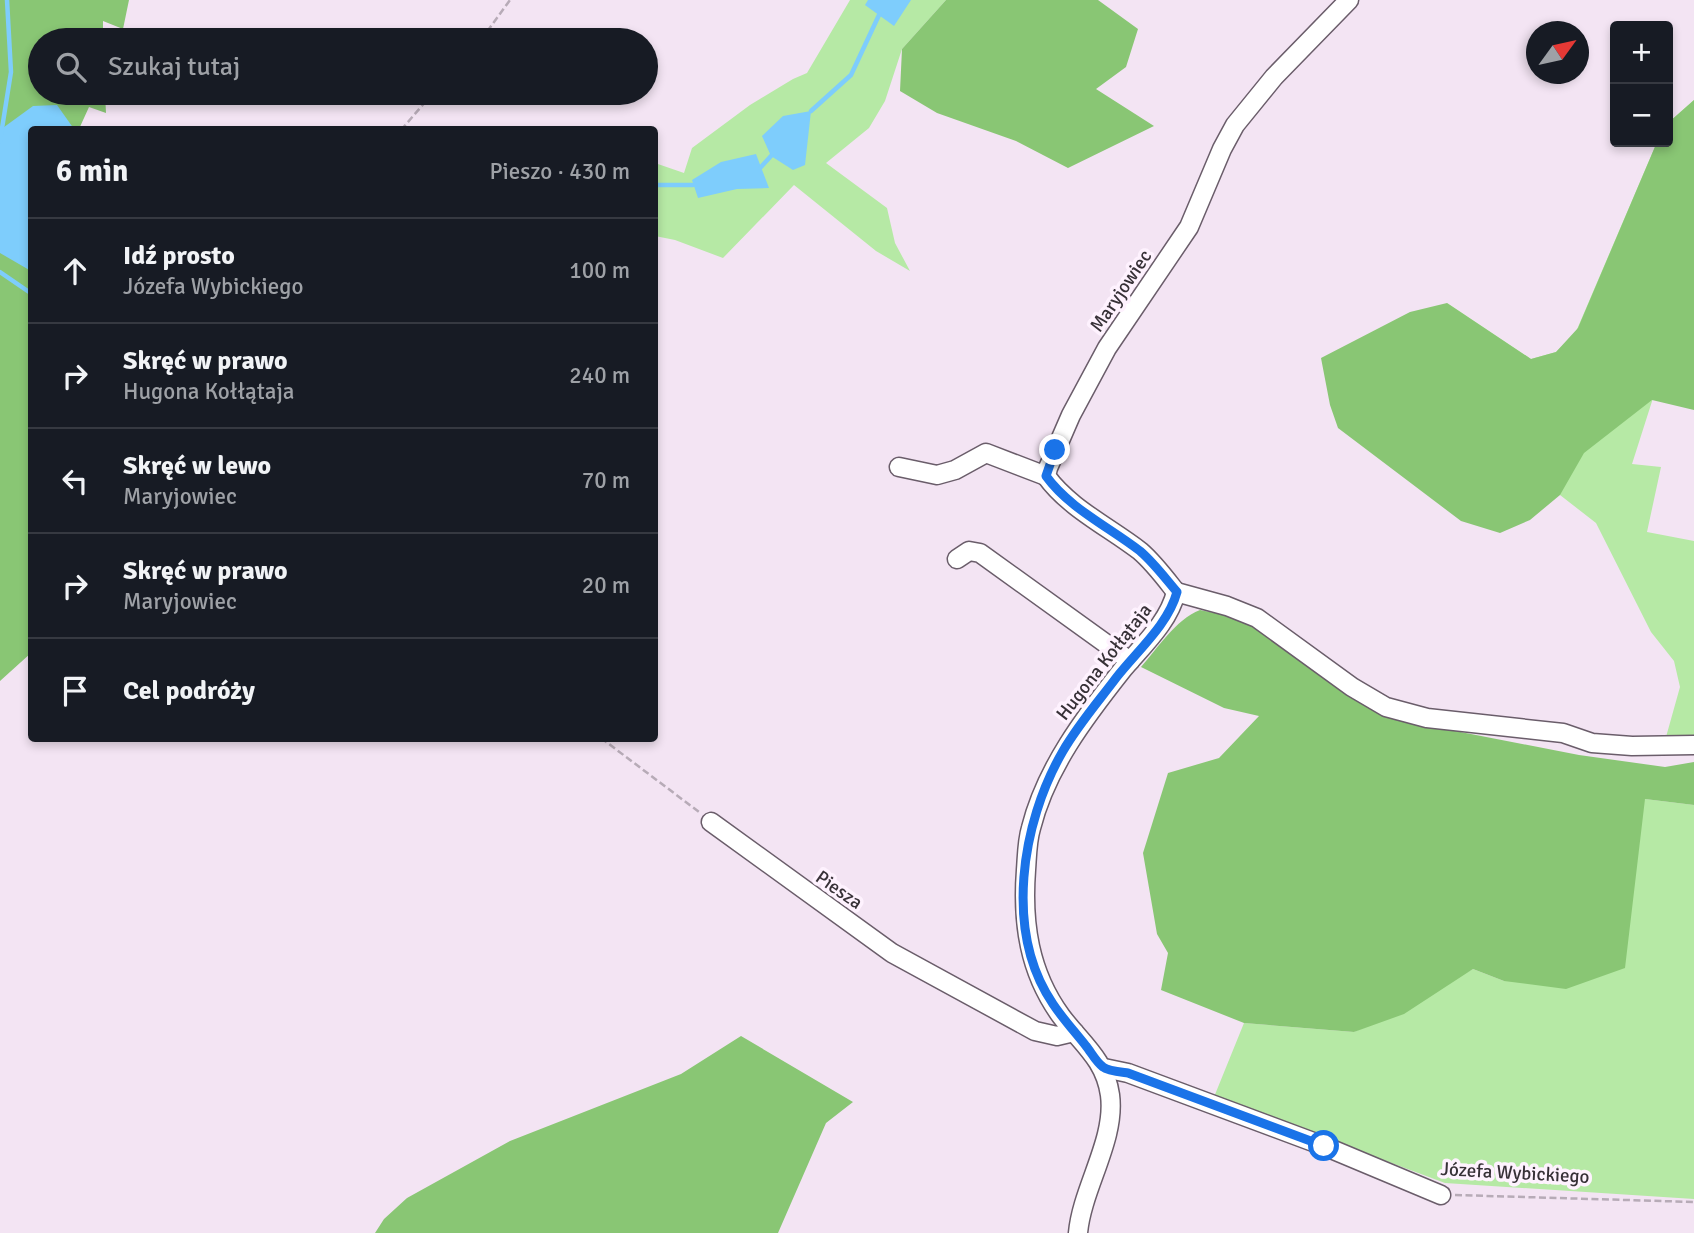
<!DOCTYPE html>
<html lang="pl">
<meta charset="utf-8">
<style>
:root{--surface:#171b24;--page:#20242c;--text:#f1f3f6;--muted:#9ea1a6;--line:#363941}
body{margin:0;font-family:Signika,sans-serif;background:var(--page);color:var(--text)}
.controls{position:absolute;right:21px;top:21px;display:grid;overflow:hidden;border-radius:7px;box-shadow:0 4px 10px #0003}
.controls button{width:63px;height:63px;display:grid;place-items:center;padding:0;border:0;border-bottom:2px solid var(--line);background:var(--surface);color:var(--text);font:35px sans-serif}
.compass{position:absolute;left:1526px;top:21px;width:63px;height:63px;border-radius:50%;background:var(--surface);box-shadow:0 4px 10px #0003;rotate:57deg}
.stop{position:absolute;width:21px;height:21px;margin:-16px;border:5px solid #1a73e8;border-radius:50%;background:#fff}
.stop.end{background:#1a73e8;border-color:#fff;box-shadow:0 2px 7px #0008}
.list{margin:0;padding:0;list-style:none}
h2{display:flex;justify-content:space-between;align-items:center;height:91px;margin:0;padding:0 28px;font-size:30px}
h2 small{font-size:23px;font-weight:400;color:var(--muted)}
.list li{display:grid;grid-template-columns:46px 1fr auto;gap:21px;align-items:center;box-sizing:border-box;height:105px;padding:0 28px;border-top:2px solid var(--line)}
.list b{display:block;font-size:26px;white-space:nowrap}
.list p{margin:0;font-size:23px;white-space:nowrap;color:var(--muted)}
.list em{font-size:23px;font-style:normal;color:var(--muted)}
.icon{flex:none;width:38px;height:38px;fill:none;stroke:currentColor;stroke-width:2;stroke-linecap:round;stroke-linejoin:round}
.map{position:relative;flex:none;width:1694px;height:1233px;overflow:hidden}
.search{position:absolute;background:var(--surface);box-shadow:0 4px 10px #0003;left:28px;top:28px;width:630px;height:77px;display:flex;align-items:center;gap:18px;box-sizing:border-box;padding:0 24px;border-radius:38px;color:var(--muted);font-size:26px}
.panel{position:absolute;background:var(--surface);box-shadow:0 4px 10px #0003;left:28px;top:126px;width:630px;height:616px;border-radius:7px}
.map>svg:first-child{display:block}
.green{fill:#b6e9a5}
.forest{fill:#89c674}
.water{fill:#7ecdfc}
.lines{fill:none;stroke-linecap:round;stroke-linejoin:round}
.stream{stroke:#7ecdfc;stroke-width:4.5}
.minor-casing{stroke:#6a5d6a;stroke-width:21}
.path{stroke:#b7abb7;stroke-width:2.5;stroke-dasharray:7 3.5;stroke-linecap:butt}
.minor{stroke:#fff;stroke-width:18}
.route{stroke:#1a73e8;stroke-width:9}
.labels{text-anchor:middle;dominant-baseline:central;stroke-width:7;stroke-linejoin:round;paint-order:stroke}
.street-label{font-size:19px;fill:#373137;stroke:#fef2fe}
</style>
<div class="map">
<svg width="1694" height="1233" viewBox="0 0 1694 1233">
<rect width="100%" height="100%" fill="#f3e4f3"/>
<g class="green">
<polygon points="850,0 946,0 902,49 885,101 869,128 826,163 887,208 895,243 910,271 876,251 794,185 723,258 675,240 655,236 655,163 684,173 692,148 750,105 793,79 807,73"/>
<polygon points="1694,100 1691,279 1632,464 1661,467 1647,532 1694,541 1694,739 1666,737 1680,687 1674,661 1651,632 1596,523 1560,495 1447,303 1531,359 1556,352 1575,334 1657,142 1668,142 1668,123"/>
<polygon points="1645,799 1694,805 1694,1199 1445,1183 1214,1097 1244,1023 1354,1032 1473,969 1504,981"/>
</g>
<g class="forest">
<polygon points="0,0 129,0 123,29 103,21 103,40 40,40 40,93 105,93 106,113 89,107 79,129 32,130 31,653 0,681"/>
<polygon points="946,0 1098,0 1138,29 1126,67 1096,89 1154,126 1068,168 1016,141 937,113 900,91 902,49"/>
<polygon points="1694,100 1694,410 1652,400 1584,453 1560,495 1530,520 1500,533 1461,521 1338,428 1330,405 1321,358 1410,312 1447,303 1531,359 1556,352 1578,328 1657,142 1668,142 1668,123"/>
<path d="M 1200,610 L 1234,617 L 1257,626 L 1374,710 L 1399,720 L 1579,755 L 1665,767 L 1694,762 L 1694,805 L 1645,799 L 1625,968 L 1566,989 L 1504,981 L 1473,969 L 1404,1014 L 1354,1032 L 1244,1023 L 1161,990 L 1168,953 L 1157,934 L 1143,853 L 1168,773 L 1219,758 L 1259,716 L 1224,708 L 1141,667 C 1158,648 1175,620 1200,610 Z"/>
<polygon points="741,1036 853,1102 826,1123 778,1233 375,1233 384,1219 407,1198 510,1141 681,1074"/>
</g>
<g class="water">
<polygon points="868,0 911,0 894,26 865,5"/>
<polygon points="57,105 74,129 32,130 31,271 0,253 0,130 33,106"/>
<polygon points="811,111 805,165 793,170 771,156 762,136 783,116"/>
<polygon points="756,154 769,188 737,189 698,198 692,180 721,162"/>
</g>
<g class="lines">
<g class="stream">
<polyline points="811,111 851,75 879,15"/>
<polyline points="0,141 11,72 7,0"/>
<polyline points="761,167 771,156"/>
<polyline points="654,185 693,185"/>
<polyline points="0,272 32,294"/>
</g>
<defs>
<g id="minor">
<polyline points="899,467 937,475 955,470 986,453 1046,476"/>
<polyline points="957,559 969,551 980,553 1130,661"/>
<path d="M 1176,592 C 1165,578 1154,563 1140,551 C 1109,527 1069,508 1046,476 L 1048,468 L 1071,415 L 1107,348 L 1189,227 L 1222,149 L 1235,125 L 1274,77 L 1349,0"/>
<polyline points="1176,592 1227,606 1257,618 1352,687 1386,707 1427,718 1563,733 1592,743 1632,746 1694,745"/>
<polyline points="711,822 892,953 1035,1031 1057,1036 1074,1032"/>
<polyline points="1104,1068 1128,1073 1324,1146 1441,1195"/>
<path d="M 1078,1233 C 1082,1188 1116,1140 1110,1095 C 1105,1059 1081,1043 1061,1016 C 1029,972 1022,923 1026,870 C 1027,857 1027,841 1031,828 C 1046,768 1085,717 1123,669 C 1142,646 1169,622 1176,592"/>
</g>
</defs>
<use href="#minor" class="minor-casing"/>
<g class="path">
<polyline points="481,40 510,0"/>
<polyline points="401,130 433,93"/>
<polyline points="601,738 699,812"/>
<polyline points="1455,1195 1694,1202"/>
</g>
<use href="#minor" class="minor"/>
</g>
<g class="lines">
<path class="route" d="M 1055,450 L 1046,476 C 1069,508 1109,527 1140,551 C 1154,563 1165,578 1177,592 C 1168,625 1137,651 1116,678 C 1098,702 1078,725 1063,751 C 1021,823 1004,932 1053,1004 C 1063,1019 1075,1032 1086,1046 C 1091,1052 1096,1062 1103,1067 C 1108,1071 1121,1072 1128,1073 L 1324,1146"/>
</g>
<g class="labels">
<g class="street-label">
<text transform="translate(1121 291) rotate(-56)">Maryjowiec</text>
<text transform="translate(1104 662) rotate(-52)">Hugona Kołłątaja</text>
<text transform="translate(839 890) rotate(35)">Piesza</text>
<text transform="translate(1515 1173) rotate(3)">Józefa Wybickiego</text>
</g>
</g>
</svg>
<div class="controls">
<button>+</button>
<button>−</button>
</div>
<svg class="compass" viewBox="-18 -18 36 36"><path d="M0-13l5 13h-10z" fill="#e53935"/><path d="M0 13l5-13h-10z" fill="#9ea1a6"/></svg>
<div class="stop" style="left:1324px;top:1146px"></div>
<div class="stop end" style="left:1055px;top:450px"></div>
<div class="search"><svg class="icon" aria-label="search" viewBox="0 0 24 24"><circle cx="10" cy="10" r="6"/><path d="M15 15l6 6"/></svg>Szukaj tutaj</div>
<section class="panel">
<h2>6 min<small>Pieszo · 430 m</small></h2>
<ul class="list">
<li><svg class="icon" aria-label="ahead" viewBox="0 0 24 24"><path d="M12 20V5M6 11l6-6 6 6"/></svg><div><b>Idź prosto</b><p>Józefa Wybickiego</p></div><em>100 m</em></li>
<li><svg class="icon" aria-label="right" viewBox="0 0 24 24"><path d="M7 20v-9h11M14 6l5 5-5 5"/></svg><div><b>Skręć w prawo</b><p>Hugona Kołłątaja</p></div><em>240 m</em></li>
<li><svg class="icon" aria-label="left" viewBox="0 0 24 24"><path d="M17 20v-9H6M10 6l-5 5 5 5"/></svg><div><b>Skręć w lewo</b><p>Maryjowiec</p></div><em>70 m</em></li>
<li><svg class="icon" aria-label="right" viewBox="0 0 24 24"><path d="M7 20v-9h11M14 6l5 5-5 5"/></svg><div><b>Skręć w prawo</b><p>Maryjowiec</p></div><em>20 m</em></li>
<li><svg class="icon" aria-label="arrive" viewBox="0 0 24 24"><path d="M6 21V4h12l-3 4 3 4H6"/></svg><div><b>Cel podróży</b></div></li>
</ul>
</section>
</div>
